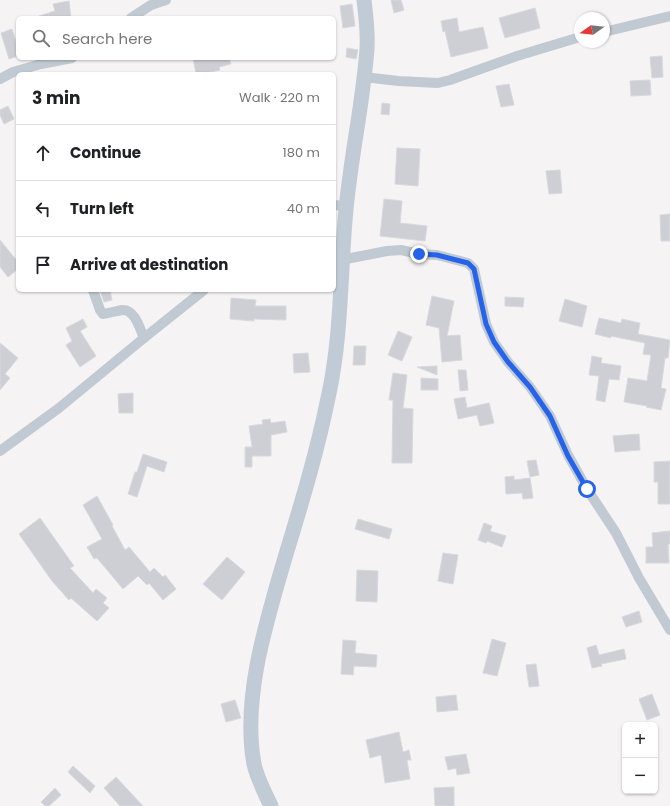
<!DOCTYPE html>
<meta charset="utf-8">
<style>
:root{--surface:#fff;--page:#f2f2f2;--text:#202124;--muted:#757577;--line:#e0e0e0}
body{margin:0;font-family:Poppins,sans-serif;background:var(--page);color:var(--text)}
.controls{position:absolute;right:12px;bottom:12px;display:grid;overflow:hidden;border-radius:6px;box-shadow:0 1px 3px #0004}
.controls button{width:36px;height:36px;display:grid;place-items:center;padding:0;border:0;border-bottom:1px solid var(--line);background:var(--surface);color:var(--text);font:20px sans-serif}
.compass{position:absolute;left:574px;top:12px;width:36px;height:36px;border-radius:50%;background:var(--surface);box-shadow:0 1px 3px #0004;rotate:256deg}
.stop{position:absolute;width:12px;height:12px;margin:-9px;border:3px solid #2563eb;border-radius:50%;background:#fff}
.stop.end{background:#2563eb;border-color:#fff;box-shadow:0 1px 4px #0008}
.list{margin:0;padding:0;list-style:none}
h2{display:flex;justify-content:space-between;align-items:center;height:52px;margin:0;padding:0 16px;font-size:17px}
h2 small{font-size:13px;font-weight:400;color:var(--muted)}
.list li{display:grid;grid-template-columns:26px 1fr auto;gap:12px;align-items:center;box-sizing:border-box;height:56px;padding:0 16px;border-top:1px solid var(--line)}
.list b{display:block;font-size:15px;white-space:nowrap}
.list em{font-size:13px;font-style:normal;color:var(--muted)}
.icon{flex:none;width:22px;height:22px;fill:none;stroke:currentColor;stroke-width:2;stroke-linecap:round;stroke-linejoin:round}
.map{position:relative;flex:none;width:670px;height:806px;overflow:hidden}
.search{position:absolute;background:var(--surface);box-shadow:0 1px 3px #0004;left:16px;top:16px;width:320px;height:44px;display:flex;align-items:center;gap:10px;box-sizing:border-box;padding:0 14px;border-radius:6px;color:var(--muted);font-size:15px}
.panel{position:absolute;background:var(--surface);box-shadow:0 1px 3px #0004;left:16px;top:72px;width:320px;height:220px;border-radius:6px}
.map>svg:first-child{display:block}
.building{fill:#cdcfd5;stroke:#d7d9de}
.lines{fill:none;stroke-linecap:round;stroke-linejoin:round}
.street{stroke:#c1cad2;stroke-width:10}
.secondary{stroke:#c1cbd6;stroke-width:15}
.route{stroke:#2563eb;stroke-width:5}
</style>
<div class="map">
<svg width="670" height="806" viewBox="0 0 670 806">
<rect width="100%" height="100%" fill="#f5f3f3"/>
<g class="building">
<polygon points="391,0 401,0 404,10 394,13"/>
<polygon points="69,1 71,18 39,18 39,16 55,11 53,4"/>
<polygon points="352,4 355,26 343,28 340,6"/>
<polygon points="535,8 540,28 505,38 499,18"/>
<polygon points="457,18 459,32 483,27 488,48 451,57 445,31 443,32 441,21"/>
<polygon points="12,29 18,48 18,56 9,59 1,33"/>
<polygon points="347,48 358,50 356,59 346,57"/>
<polygon points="662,56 663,77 652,78 650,57"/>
<polygon points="193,58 229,58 231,64 219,67 220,70 210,72 210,74 196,74"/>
<polygon points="650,80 651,95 631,96 630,81"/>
<polygon points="509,84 514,105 501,107 496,86"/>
<polygon points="382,103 390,104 389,115 381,114"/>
<polygon points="8,106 14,119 4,124 0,115 0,110"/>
<polygon points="397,148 420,149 418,186 395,184"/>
<polygon points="560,170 562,193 549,194 546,171"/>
<polygon points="384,199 402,201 400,223 427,226 425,241 380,236"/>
<polygon points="670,214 670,241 661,241 660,215"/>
<polygon points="0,240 18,262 18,269 8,277 0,267"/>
<polygon points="100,290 110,290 112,300 104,302"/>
<polygon points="432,296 454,301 447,336 460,335 462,360 442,362 439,328 426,325"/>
<polygon points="505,297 524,298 523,307 505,306"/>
<polygon points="231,298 256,300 255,306 286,306 286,320 254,319 254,321 230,319"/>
<polygon points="565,299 587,306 582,327 559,321"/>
<polygon points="599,318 621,323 622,319 640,323 638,334 670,340 668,358 665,358 661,388 666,389 661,410 646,407 647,406 624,402 628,378 647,381 651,355 643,354 645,343 611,336 611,338 595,334"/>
<polygon points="83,319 87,327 80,331 96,356 80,367 66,345 72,341 66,328"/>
<polygon points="398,331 412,337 402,361 388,355"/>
<polygon points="0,343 18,358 5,374 10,378 0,390"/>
<polygon points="354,346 366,346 365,365 353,365"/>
<polygon points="308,353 310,372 294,373 293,354"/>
<polygon points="592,356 602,358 601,363 621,366 619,380 609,379 605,402 596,400 599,376 589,375"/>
<polygon points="437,366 437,375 417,367"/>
<polygon points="458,370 466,370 468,390 460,391"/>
<polygon points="393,373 407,375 403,408 413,409 412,463 392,463 393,400 389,400"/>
<polygon points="421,378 438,379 438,390 421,390"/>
<polygon points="133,393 133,413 119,413 118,394"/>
<polygon points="465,397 467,408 489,403 494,423 480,426 477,415 458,419 454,399"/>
<polygon points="270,419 271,423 285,421 287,432 271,435 271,456 252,456 252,467 245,467 245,447 252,447 249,426 263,424 262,420"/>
<polygon points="639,434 640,450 615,452 613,436"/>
<polygon points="143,454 167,462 164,472 147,466 137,497 128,494 135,472 137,472"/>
<polygon points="536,460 539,475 530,477 527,461"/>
<polygon points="670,461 670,504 658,504 658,482 654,482 654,462"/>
<polygon points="514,476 514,480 530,478 533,498 523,499 522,493 506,494 505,477"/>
<polygon points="97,496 113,525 112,526 125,550 129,547 150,572 154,568 163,577 165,575 176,589 163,600 149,583 147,585 138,576 123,589 97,558 94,559 87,547 102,539 83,505"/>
<polygon points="40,518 74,566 70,568 93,593 96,589 107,598 103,603 109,608 97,621 71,598 69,600 52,581 19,534"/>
<polygon points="358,519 392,529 389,539 355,529"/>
<polygon points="484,523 492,526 490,531 506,536 502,547 487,541 486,543 478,540"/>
<polygon points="670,531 670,544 668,544 669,563 646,563 646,547 653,547 652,533"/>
<polygon points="443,553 458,555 453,584 438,581"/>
<polygon points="227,557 245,572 222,600 203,584"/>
<polygon points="357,570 378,571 377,602 356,601"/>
<polygon points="639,611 642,622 626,627 622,617"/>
<polygon points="492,639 506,643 497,676 483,673"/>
<polygon points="343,640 356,641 355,653 377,655 376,667 354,666 353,675 341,674"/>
<polygon points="596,645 599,655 624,649 626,659 601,664 602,666 592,668 587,648"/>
<polygon points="536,664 539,686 529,687 526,665"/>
<polygon points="652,694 660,715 647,720 639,699"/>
<polygon points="456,695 458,710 437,712 436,697"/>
<polygon points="235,700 241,718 226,722 221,704"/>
<polygon points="399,732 403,752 409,750 411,760 407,760 410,779 385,783 381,755 370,758 366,740"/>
<polygon points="466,754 470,773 457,775 456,768 448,770 445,757"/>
<polygon points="73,766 95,786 90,793 68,772"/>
<polygon points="116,777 128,790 143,806 120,806 104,788"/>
<polygon points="454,787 454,806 435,806 434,788"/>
<polygon points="55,788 61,795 49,806 45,806 41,802"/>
</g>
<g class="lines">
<g class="street">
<polyline points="131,18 151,5 166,0"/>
<polyline points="604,32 670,16"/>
<polyline points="364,77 398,81 438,83 450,80 517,56 580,37"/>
<polyline points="0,79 13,72 41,64 72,58"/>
<polyline points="334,205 346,206"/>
<polyline points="341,260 387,251 401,250 419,254 437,255 468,263 474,269 486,324 494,342 508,362 530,387 550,416 568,455 587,489 616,533 639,578 670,630"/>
<path d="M 93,290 L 100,310 L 103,314 C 110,313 116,311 122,310 C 135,309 140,329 144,338"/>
<polyline points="0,451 59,408 144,338 204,290"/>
</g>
<path class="secondary" d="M 271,806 C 265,793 257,778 254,764 C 242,699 266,623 284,561 C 300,508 317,453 328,398 C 342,336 340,272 346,209 C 351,156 363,103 367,49 C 368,33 366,16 364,0"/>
</g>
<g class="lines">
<polyline class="route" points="419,254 437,255 468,263 474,269 486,324 494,342 508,362 530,387 550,416 568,456 587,489"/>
</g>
</svg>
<div class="controls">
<button>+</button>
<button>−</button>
</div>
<svg class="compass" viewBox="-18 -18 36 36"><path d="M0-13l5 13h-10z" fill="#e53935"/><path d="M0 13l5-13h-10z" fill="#757577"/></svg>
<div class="stop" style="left:587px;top:489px"></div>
<div class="stop end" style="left:419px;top:254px"></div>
<div class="search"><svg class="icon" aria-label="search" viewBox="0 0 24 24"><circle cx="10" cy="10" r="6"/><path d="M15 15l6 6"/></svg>Search here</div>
<section class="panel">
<h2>3 min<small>Walk · 220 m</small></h2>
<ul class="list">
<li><svg class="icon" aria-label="ahead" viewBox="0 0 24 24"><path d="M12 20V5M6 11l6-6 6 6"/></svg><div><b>Continue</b></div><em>180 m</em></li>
<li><svg class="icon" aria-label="left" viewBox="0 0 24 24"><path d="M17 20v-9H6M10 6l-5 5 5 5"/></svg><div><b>Turn left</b></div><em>40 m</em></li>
<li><svg class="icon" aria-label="arrive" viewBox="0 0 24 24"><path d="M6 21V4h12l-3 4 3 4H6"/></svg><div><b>Arrive at destination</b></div></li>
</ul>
</section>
</div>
